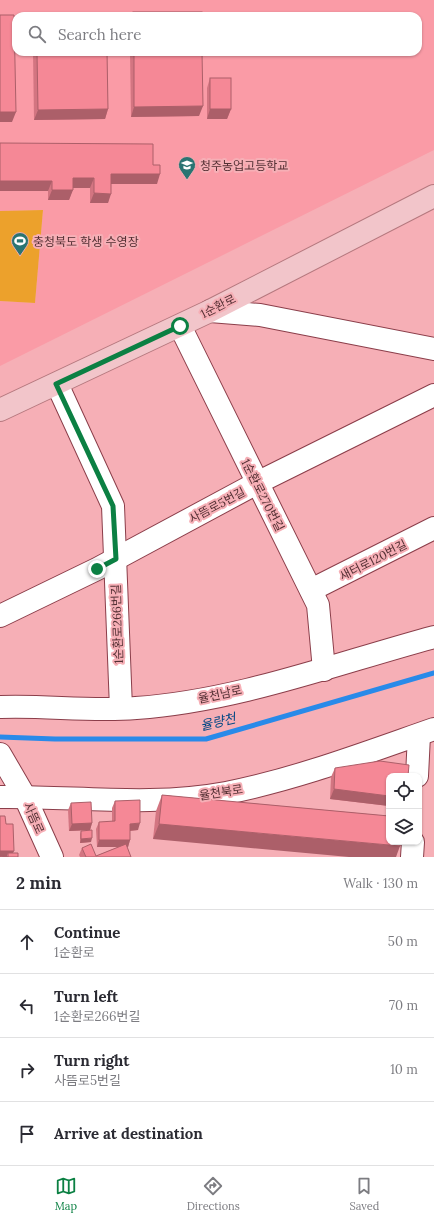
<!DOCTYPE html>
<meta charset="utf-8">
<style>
:root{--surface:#fff;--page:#f7f7f7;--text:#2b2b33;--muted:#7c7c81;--line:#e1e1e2;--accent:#0b8043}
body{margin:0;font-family:Lora,"Noto Sans KR",serif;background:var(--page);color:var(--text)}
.controls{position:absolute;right:12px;bottom:12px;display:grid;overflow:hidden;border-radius:8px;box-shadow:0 1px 3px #0004}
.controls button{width:36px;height:36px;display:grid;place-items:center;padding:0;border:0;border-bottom:1px solid var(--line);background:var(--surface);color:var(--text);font:20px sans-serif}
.stop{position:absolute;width:12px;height:12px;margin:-9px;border:3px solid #0b8043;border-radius:50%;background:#fff}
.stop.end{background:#0b8043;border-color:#fff;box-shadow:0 1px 4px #0008}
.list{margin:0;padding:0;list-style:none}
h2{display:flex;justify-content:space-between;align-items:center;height:52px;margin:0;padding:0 16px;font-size:17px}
h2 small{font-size:13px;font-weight:400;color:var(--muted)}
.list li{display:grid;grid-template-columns:26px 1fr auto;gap:12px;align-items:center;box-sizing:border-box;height:64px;padding:0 16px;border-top:1px solid var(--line)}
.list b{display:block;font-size:15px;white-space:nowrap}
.list p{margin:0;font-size:13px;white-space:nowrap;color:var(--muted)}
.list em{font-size:13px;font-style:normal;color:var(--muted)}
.icon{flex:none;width:22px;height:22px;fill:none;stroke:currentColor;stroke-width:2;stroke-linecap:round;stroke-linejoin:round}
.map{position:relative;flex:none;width:434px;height:857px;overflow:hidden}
.search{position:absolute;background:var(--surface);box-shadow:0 1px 3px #0004;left:12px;right:12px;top:12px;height:44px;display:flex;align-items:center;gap:10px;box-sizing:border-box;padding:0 14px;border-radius:12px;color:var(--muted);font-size:15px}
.sheet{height:308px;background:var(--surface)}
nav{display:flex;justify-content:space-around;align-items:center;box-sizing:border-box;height:56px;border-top:1px solid var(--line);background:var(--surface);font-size:11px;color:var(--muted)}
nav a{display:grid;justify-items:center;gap:2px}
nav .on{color:var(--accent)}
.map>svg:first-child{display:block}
.built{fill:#fa9ba6;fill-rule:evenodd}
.green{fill:#eca12c}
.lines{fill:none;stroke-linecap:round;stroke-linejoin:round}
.stream{stroke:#298ae9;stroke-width:5}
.minor-casing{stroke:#8b3e4a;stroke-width:24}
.major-casing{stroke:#b5787e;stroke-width:24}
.minor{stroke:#fff;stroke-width:22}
.major{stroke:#f2c5ca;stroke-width:22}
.wall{fill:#d37581}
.shaded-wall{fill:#ac5f69}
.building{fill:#f58896;stroke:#ac5f69}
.route{stroke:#0b8043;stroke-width:5}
.labels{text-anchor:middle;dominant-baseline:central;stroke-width:4;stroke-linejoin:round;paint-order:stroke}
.poi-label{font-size:12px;fill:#543034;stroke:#f6afb6;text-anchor:start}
.street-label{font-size:12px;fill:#543034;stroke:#f6afb6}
.water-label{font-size:13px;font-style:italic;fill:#014784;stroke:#f6afb6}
</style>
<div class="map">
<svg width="434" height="857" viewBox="0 0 434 857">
<rect width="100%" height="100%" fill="#f6afb6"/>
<path class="built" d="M 0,0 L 434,0 L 434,150 L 0,366 L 0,301 L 35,303 L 43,210 L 0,211 ZM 16,16 L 418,16 L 418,52 L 16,52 Z"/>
<polygon class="green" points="43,210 35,303 0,301 0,211"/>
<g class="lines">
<polyline class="stream" points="0,737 55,739 206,739 434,673"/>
<defs>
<g id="minor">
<polyline points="210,311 260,315 434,349"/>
<polyline points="180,326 318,605 324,670"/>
<polyline points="57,384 113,506 121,708"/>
<polyline points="311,590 434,528"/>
<polyline points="0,616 97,569 257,483 434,395"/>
<path d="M 0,707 C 45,705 91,712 136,708 C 238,701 337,663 434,637"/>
<polyline points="0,754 25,797 52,857"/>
<polyline points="417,776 419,735"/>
<path d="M 0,797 C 75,796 151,807 226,793 C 297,779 365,753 434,729"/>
<polyline points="412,857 413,842"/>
</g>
<polyline id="major" points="0,410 210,311 434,196"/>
</defs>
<use href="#minor" class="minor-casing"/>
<use href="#major" class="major-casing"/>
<use href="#minor" class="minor"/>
<use href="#major" class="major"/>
</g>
<g class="wall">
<polygon points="33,52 107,52 108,109 105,119 34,120"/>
<polygon points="130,52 202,52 199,116 131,117"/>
<polygon points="210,78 231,109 227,119 207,119 207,88"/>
<polygon points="0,143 153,165 157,184 111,184 108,203 90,203 90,188 73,188 69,200 48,200 48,191"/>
<polygon points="335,768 389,776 389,806 330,799 331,777"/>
<polygon points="162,795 389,816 153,839 156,811"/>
<polygon points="115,801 138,830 130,831 130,840 128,847 127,847 131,857 80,857 79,855 82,848 96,856 118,847 97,847 96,829 99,822 112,822 112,808"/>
<polygon points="71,803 92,823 90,830 69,831 68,810"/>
<polygon points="81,831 91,842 80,843 80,834"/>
</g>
<g class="shaded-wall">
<polygon points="203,106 199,116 131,117 134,107"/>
<polygon points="108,109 105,119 34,120 38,110"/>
<polygon points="210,109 231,109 227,119 207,119"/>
<polygon points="0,112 16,112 12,122 0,122"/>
<polygon points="111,174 160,174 157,184 108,184"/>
<polygon points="73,178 94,178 90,188 69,188"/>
<polygon points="0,181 52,181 48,191 0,191"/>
<polygon points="52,190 73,190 69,200 48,200"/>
<polygon points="94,193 111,194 108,203 90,203"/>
<polygon points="334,789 389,796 389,806 330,799"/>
<polygon points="92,823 90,830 69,831 72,824"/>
<polygon points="140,823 138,830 127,831 130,824"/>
<polygon points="159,824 400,846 396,857 349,857 153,839"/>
<polygon points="92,838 91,842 80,843 81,839"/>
<polygon points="99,840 130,840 128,847 97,847"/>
<polygon points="0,851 14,851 11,857 8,853 7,857 0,857"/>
</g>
<g class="building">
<rect x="133" y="12" width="69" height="4"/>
<polygon points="106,14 106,16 36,16 36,15"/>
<polygon points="0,15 14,15 16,112 0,112"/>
<polygon points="37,52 107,52 108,109 38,110"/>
<polygon points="134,52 202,52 203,106 134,107"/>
<rect x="210" y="78" width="21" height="31"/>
<polygon points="0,143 153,144 153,165 160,165 160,174 111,174 111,194 94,193 94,178 73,178 73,190 52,190 52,181 0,181"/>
<polygon points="380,761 409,765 408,776 389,776 389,796 334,789 335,768"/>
<polygon points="162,795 389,816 389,842 401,842 400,846 159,824"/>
<polygon points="140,800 140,823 130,824 130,840 99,840 99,822 115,821 115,801"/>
<polygon points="91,802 92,823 72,824 71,803"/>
<polygon points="0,816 5,816 6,824 13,824 14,851 0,851"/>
<polygon points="92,830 92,838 81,839 81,831"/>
<polygon points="91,844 96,856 126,844 131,857 86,857 82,848"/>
<polygon points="8,853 18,853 18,857 0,857 0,856 8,857"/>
</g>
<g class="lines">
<polyline class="route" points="97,569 116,559 113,506 56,384 180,326"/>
</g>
<defs>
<symbol id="school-pin" viewBox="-11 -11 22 30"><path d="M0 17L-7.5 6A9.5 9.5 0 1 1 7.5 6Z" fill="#2a7472" stroke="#f6afb6"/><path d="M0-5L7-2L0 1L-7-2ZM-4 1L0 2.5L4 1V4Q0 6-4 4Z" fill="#fff"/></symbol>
<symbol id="stadium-pin" viewBox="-11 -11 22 30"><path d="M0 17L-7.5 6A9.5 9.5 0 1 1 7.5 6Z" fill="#2a7472" stroke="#f6afb6"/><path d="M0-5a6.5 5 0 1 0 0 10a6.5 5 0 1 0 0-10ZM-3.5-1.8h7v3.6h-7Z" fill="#fff"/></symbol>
</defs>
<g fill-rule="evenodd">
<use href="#school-pin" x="177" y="155" width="20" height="27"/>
<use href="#stadium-pin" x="10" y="231" width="20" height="27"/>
</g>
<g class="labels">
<g class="poi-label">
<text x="200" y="165">청주농업고등학교</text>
<text x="33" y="241">충청북도 학생 수영장</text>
</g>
<g class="street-label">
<text transform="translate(218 306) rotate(-27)">1순환로</text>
<text transform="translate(263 495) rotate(63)">1순환로270번길</text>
<text transform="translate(217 505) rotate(-28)">사뜸로5번길</text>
<text transform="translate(373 560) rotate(-27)">새터로120번길</text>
<text transform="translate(117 624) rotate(-92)">1순환로266번길</text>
<text transform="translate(220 694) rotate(-12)">율천남로</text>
<text transform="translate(221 792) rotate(-9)">율천북로</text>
<text transform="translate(34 818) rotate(66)">사뜸로</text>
</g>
<g class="water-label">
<text transform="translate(218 722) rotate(-13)">율량천</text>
</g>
</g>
</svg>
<div class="controls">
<button><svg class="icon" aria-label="locate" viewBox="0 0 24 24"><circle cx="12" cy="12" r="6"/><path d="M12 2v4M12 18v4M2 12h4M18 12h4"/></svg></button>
<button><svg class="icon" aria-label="layers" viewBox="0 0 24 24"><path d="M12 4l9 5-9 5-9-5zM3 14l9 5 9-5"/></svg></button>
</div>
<div class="stop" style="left:180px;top:326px"></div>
<div class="stop end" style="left:97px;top:569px"></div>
<div class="search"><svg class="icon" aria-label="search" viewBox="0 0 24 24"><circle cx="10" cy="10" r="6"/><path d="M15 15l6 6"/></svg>Search here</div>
</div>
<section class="sheet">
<h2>2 min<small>Walk · 130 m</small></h2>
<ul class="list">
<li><svg class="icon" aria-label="ahead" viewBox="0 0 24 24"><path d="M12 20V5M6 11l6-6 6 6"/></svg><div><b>Continue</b><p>1순환로</p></div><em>50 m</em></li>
<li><svg class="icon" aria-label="left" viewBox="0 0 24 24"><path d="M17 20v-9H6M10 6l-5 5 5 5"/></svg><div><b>Turn left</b><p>1순환로266번길</p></div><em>70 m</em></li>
<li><svg class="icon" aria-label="right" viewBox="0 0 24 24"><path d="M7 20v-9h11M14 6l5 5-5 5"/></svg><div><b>Turn right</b><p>사뜸로5번길</p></div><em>10 m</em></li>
<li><svg class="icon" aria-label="arrive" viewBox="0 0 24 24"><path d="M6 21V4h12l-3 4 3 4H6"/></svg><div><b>Arrive at destination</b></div></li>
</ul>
</section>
<nav>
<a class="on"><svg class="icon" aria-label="map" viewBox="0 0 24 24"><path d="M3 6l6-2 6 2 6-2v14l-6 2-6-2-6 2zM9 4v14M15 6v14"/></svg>Map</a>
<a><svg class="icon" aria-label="directions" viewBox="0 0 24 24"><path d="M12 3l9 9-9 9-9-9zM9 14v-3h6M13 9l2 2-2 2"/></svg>Directions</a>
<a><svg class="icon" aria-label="saved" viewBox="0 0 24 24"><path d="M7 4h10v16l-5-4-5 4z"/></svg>Saved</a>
</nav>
